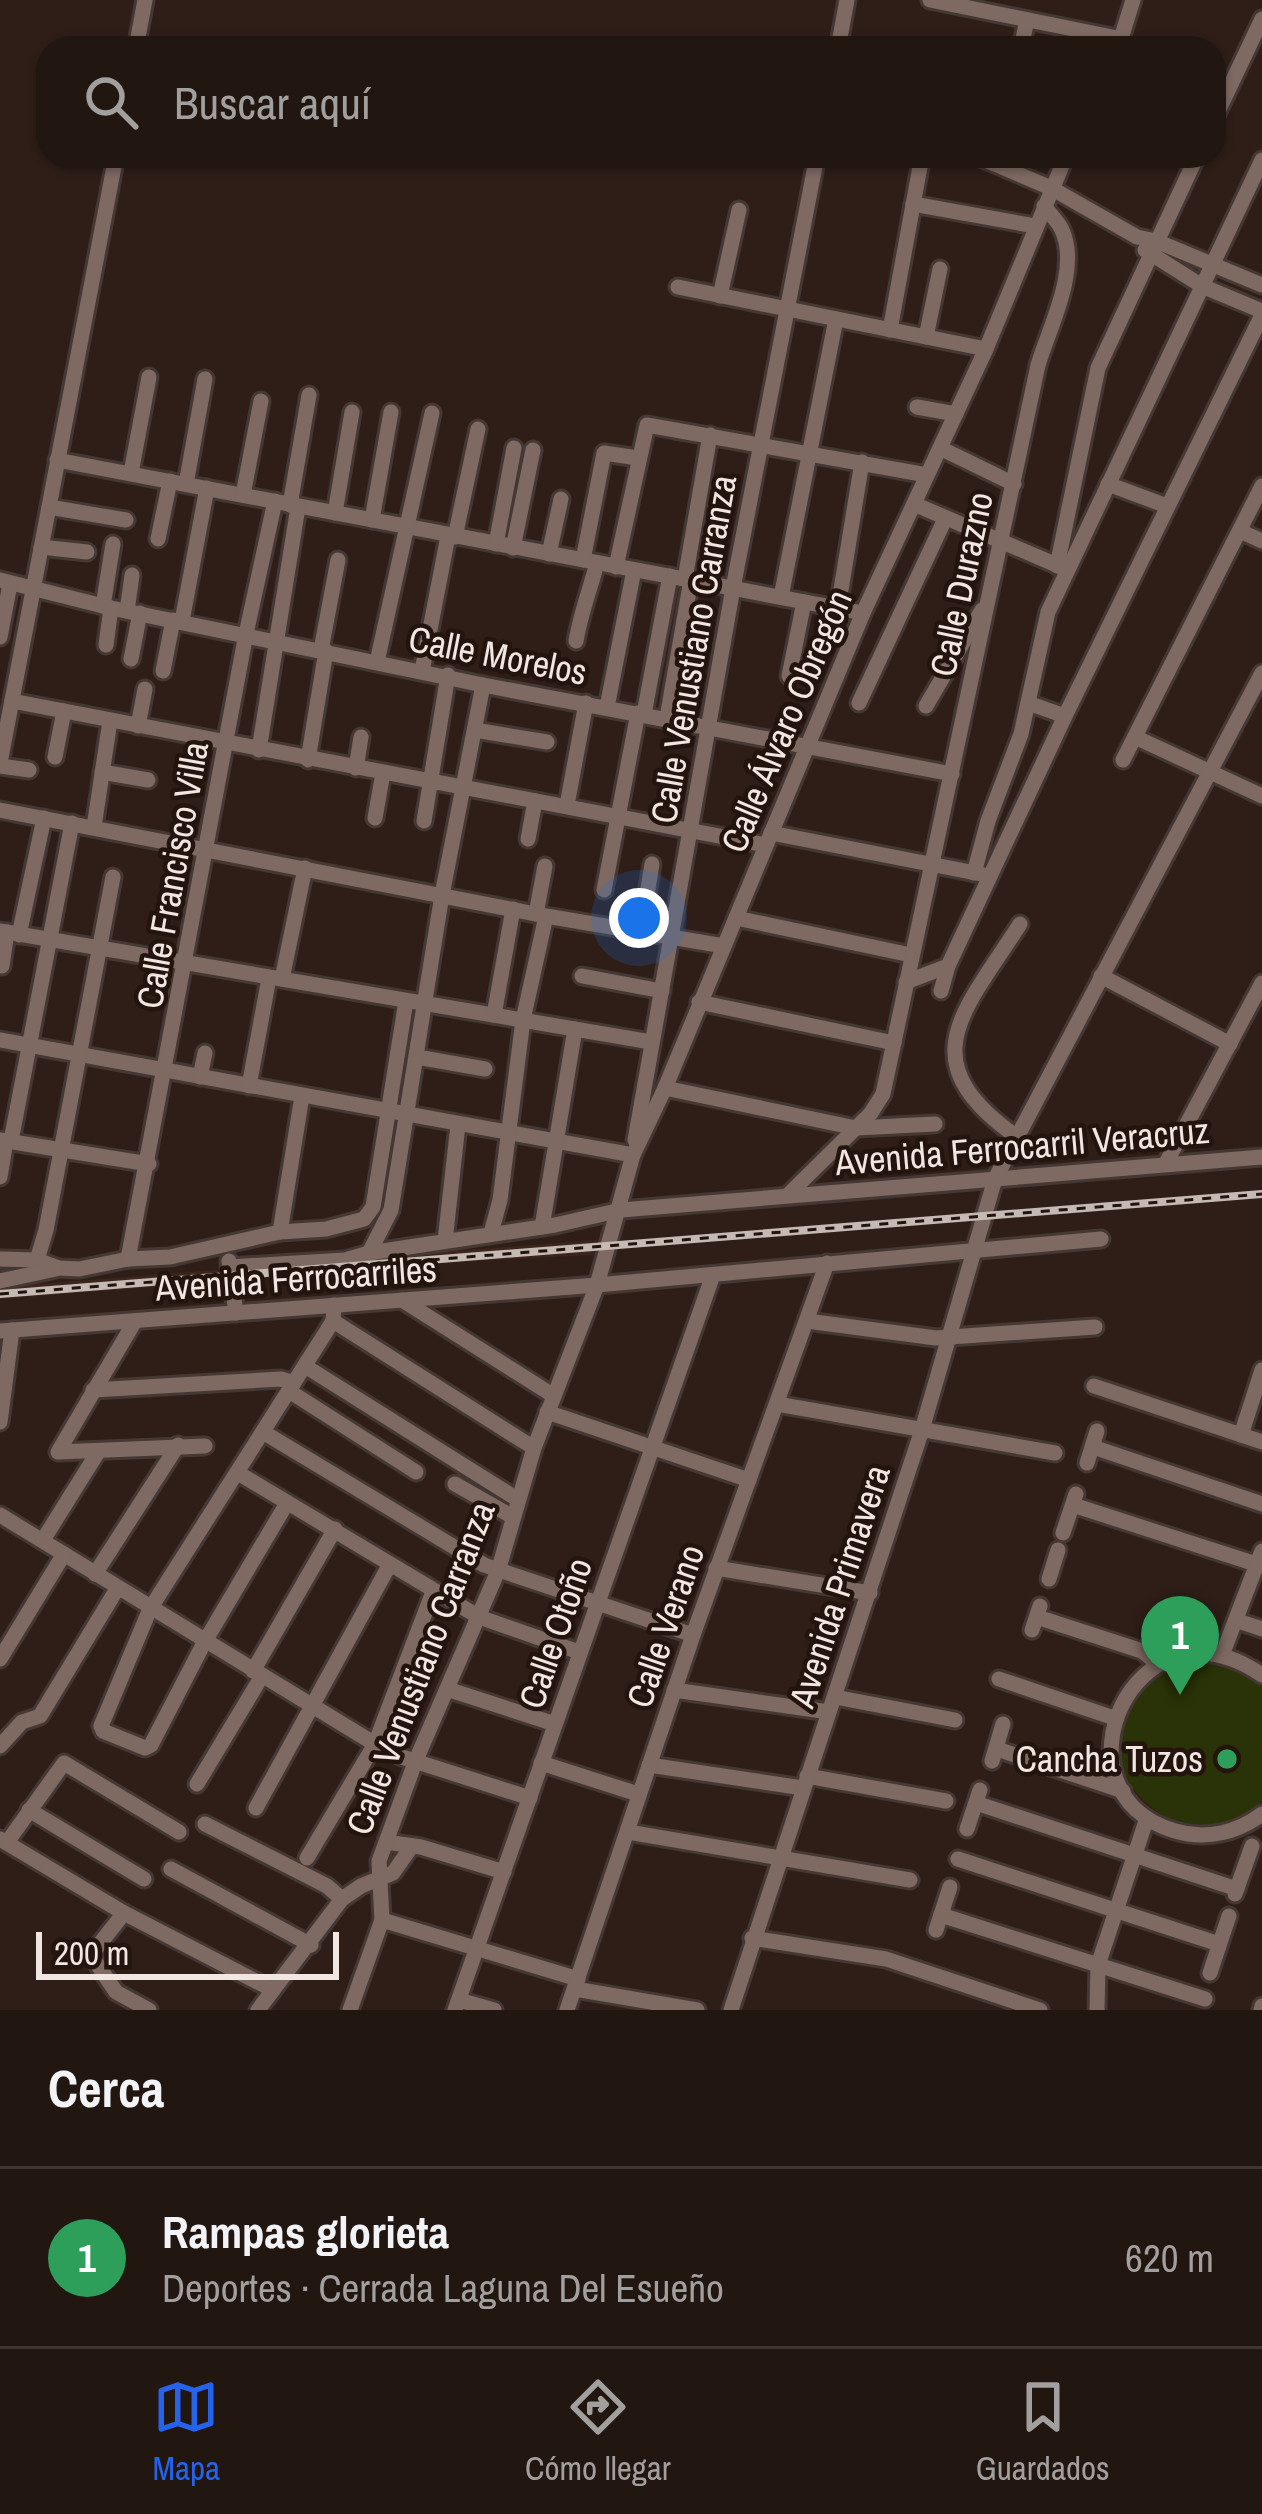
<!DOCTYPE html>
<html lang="es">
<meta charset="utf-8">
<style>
:root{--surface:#221611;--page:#2e231f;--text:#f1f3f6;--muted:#a29f9f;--line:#3f3531;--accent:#2563eb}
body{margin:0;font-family:"Archivo Narrow",sans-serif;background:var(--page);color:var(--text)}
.scale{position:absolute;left:36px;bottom:30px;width:303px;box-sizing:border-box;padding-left:12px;border:6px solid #f1e6e1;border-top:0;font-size:33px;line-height:42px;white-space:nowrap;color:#f1e6e1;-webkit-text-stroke:9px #24140e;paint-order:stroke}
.you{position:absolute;left:639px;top:918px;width:42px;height:42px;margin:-30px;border:9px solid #fff;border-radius:50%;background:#1a73e8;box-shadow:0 0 0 18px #1a73e833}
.badge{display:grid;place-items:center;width:78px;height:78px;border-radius:50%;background:var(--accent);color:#fff;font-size:39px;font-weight:700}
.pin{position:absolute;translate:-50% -99px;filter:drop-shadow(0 3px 6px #0008)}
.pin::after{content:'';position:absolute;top:63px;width:42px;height:36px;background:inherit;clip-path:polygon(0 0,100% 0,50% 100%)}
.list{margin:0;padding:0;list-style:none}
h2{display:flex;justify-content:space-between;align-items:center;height:156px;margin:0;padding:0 48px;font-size:51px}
h2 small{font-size:39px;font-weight:400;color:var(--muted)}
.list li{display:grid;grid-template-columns:78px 1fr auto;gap:36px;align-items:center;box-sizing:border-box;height:180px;padding:0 48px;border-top:3px solid var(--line)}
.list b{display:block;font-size:45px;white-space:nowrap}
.list p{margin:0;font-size:39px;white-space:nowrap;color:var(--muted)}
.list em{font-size:39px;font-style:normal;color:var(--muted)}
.icon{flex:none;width:66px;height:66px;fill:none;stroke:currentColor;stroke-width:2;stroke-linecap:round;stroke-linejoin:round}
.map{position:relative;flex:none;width:1262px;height:2010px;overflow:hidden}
.search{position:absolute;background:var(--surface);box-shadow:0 3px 9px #0004;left:36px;right:36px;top:36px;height:132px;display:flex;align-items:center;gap:30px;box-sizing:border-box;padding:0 42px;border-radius:36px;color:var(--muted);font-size:45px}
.sheet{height:336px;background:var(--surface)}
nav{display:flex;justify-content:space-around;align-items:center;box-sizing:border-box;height:168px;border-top:3px solid var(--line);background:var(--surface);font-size:33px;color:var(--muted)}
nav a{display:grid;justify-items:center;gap:6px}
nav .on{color:var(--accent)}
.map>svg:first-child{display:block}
.built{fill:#3c251c}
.green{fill:#2a3207}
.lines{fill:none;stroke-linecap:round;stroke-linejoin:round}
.minor-casing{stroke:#453834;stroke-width:21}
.minor{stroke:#7e6a62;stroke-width:15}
.rail-casing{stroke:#c5b9b4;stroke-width:8}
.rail{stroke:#24140e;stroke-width:3;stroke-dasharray:9;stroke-linecap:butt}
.leisure-dot{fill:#2e9e5b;stroke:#24140e;stroke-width:4.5}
.labels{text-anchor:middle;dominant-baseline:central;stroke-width:9;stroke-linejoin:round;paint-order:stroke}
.street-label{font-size:36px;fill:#f1e6e1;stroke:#24140e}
.poi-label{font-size:36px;fill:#f1e6e1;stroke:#24140e;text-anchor:end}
</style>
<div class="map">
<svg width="1262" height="2010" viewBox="0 0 1262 2010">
<rect width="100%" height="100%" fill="#2e1e17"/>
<g class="built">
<polygon points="597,1240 594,1255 468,1261 238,1280 238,1268"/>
<polygon points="229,1269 229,1281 0,1299 0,1287"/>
</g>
<path class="green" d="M 1215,1657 L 1262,1681 L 1262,1802 C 1167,1879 1066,1747 1148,1681 C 1154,1676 1162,1667 1169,1664 C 1182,1658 1202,1659 1215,1657 Z"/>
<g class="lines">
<defs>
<g id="minor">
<polyline points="930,0 1122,39"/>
<polyline points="1119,45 1133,0"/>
<polyline points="136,48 145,0"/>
<polyline points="838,48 847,0"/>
<polyline points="1021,48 1027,20"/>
<polyline points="1214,120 1262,19"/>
<polyline points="976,156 1051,188 1137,237 1156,241 1262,285"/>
<polyline points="913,204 1035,226"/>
<polyline points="1145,250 1202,286 1262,311"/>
<polyline points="678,287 986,349"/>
<polyline points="720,296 739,210"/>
<polyline points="890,330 922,156"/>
<polyline points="926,337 940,269"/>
<polyline points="917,407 956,414"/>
<polyline points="940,448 1014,484"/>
<polyline points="57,460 863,613"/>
<polyline points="131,473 149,377"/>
<polyline points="186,484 205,379"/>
<polyline points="1108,484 1167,506"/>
<polyline points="243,495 261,401"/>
<polyline points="914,504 1066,569"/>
<polyline points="290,505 309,395"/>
<polyline points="49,507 126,520"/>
<polyline points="335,513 352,412"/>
<polyline points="372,520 391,412"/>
<polyline points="1240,531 1262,541"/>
<polyline points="455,537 478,429"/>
<polyline points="158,539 170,481"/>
<polyline points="496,544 514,448"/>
<polyline points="41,547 87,552"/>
<polyline points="513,548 533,450"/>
<polyline points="549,554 561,499"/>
<polyline points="583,560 604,453 638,458"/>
<polyline points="1057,566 1098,368 1197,156"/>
<polyline points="616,567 647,425 927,475"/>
<polyline points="685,579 710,435"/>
<polyline points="0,580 111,608 483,685 952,774"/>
<polyline points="781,597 836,319"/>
<polyline points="103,606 113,544"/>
<polyline points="838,608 862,462"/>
<polyline points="127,611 132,575"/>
<polyline points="182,621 207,488"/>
<polyline points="0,637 10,584"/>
<path d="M 576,641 C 581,612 590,590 597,563"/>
<polyline points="106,645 111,608"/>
<polyline points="321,650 338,560"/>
<polyline points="131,659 140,613"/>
<polyline points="377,662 432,413"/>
<polyline points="163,671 173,620"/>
<polyline points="422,671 448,536"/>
<polyline points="789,676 804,602"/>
<polyline points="12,701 766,845"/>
<polyline points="859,703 945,519"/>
<polyline points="1028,703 1065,716"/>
<polyline points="926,706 982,610"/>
<polyline points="607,707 634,570"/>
<polyline points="644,714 670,576"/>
<polyline points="667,718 691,580"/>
<polyline points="138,726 145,689"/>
<polyline points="475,730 547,742"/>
<polyline points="1135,737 1262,796"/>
<polyline points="259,750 298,507"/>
<polyline points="55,757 64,711"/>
<polyline points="308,760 326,651"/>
<polyline points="1123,760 1262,486"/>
<polyline points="0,763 116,156"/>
<polyline points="0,766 29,770"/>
<polyline points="356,768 361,737"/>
<polyline points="102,772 148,780"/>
<polyline points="567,805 586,703"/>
<polyline points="0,810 546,916 724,946"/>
<polyline points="375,818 383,773"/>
<polyline points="424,821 448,675"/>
<polyline points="94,827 110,721"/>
<polyline points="771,833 981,874"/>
<polyline points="528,839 535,801"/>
<polyline points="974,873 988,821 1021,734 1048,612 1262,160"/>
<polyline points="604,890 638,713"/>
<polyline points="536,914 545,866"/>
<polyline points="736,918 911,955"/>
<polyline points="0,931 651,1042"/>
<polyline points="641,931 652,864"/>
<polyline points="19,935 44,818"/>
<polyline points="2,966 7,932"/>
<polyline points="582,976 662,991"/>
<polyline points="1101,976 1230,1044"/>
<polyline points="282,979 305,868"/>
<polyline points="906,982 948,966"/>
<polyline points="941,991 948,966 1065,716 1262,315"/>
<polyline points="699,1002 894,1043"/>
<polyline points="494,1015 513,909"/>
<polyline points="0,1040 633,1155"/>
<polyline points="417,1057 485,1069"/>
<polyline points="200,1077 205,1053"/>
<polyline points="249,1086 269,978"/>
<polyline points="665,1088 856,1128 935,1124"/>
<path d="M 1017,1137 C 909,1061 963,1013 1020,924"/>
<polyline points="0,1140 149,1164"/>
<polyline points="635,1140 733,588 817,156"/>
<polyline points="11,1141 72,823"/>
<polyline points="1166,1163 1262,983"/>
<polyline points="0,1177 6,1141"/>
<path d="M 788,1195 L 871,1113 L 883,1094 L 1038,365 C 1050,326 1080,269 1062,230 C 1058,221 1049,213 1044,206"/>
<polyline points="542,1227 575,1029"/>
<polyline points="280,1232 302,1096"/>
<polyline points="491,1233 500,1200 523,1020 546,916"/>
<polyline points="445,1241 458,1125"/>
<polyline points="369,1253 391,1210 442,895 483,685"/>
<polyline points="0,1259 37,1260 59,1268 79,1269 128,1259 170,1257 280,1232 326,1229 364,1219 373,1207 406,1001"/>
<polyline points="128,1259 246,634 275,501"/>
<polyline points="37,1260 46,1230 113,877"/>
<polyline points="229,1261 236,1313"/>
<polyline points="229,1267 345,1260 369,1253 555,1225 621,1210 1262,1157"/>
<polyline points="0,1281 56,1269"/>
<polyline points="402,1300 554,1396"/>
<polyline points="135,1321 58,1452 205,1446"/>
<polyline points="333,1321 534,1448"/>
<polyline points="807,1321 936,1338 1095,1327"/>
<polyline points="0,1331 597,1285 1101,1239"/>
<polyline points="305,1366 517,1499"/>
<polyline points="1094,1386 1262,1442"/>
<polyline points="93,1390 281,1379 294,1383"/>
<polyline points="289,1391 416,1472"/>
<polyline points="777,1404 1055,1453"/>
<polyline points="547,1412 749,1480"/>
<polyline points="0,1422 12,1330"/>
<polyline points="263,1432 484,1565 693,1635"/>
<polyline points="1241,1435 1262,1370"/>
<polyline points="1093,1447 1262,1504"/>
<polyline points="1087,1463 1097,1431"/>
<polyline points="238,1473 479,1617 579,1652"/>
<polyline points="455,1484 513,1517"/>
<polyline points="287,1503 204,1643 151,1745 145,1748 103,1731 101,1726 150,1609 333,1321 334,1305"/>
<polyline points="1073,1505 1262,1566"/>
<polyline points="0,1515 375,1744 402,1757 530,1798"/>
<polyline points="1063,1533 1076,1494"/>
<polyline points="43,1540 98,1452"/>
<polyline points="716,1568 870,1593"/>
<polyline points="95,1574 178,1445"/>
<polyline points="1049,1579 1058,1550"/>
<polyline points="1037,1617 1142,1651 1158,1664"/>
<polyline points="1238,1621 1262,1629"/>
<polyline points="1032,1630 1040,1606"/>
<polyline points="1222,1655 1262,1551"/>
<polyline points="0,1659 64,1554"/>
<polyline points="253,1671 335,1529"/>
<path d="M 1262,1675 C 1134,1587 1045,1793 1175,1831 C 1206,1840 1237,1833 1262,1814"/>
<polyline points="999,1679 1114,1718"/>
<polyline points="447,1689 555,1724"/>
<polyline points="674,1690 829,1712"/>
<polyline points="835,1697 955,1720"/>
<polyline points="0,1746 22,1722 40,1716 117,1589"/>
<polyline points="997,1749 1123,1791"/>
<polyline points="992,1761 1003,1724"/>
<polyline points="541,1763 638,1794"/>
<polyline points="649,1765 803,1788"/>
<polyline points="807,1776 946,1801"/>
<polyline points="197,1784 262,1676"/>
<polyline points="976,1803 1237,1889"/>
<polyline points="256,1808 390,1564"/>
<polyline points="29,1810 144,1879"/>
<polyline points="205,1824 327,1886 342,1899"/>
<polyline points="967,1829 980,1790"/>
<polyline points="628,1832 910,1880"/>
<polyline points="0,1839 124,1913 273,1990"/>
<polyline points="8,1841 64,1763 179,1832"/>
<polyline points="386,1842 421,1847 504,1872"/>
<polyline points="307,1858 375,1744 433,1592"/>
<polyline points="958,1859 1219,1944"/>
<polyline points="171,1869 311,1945"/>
<polyline points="1235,1894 1252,1846"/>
<polyline points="124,1913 91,1955 116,1992 149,2010"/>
<polyline points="941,1915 1205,1999"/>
<polyline points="382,1920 578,1979"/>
<polyline points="936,1930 950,1887"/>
<polyline points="752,1938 886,1959 1040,2010"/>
<polyline points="1210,1973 1229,1916"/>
<polyline points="575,1989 697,2010"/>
<polyline points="459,2000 494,2010"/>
<polyline points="258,2010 342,1899 361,1886 393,1873 412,1846"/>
<polyline points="350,2010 382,1920 379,1861 416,1760 498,1571 534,1448 597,1285 633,1155 665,1088 863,613 986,349 1066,156"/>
<polyline points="455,2010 713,1275"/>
<polyline points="567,2010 693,1635 827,1263"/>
<polyline points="731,2010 921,1433 995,1179 1262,673"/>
<polyline points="1097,2010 1098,1965 1147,1818"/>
<polyline points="1261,2010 1262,2006"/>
</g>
</defs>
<use href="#minor" class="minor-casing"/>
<use href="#minor" class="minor"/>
<defs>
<polyline id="rail" points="0,1294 1262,1194"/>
</defs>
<use href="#rail" class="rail-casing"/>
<use href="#rail" class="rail"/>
</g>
<circle class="leisure-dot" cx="1227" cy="1759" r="12"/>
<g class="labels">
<g class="street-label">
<text transform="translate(961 584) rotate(-78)">Calle Durazno</text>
<text transform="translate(693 649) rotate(-80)">Calle Venustiano Carranza</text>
<text transform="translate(498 655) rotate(11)">Calle Morelos</text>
<text transform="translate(786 721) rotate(-67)">Calle Álvaro Obregón</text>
<text transform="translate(172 875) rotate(-80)">Calle Francisco Villa</text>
<text transform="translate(1022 1146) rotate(-5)">Avenida Ferrocarril Veracruz</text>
<text transform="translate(296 1278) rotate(-4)">Avenida Ferrocarriles</text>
<text transform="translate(839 1586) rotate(-72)">Avenida Primavera</text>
<text transform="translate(665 1626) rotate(-71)">Calle Verano</text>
<text transform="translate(555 1633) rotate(-71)">Calle Otoño</text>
<text transform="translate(420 1668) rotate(-69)">Calle Venustiano Carranza</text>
</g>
<g class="poi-label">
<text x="1203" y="1759">Cancha Tuzos</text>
</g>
</g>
</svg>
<div class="scale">200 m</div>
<div class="you"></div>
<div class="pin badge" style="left:1180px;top:1695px;background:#2e9e5b">1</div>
<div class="search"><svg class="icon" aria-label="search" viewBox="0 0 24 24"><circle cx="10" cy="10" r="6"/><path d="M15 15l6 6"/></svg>Buscar aquí</div>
</div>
<section class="sheet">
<h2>Cerca<small></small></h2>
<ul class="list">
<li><span class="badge" style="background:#2e9e5b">1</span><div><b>Rampas glorieta</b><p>Deportes · Cerrada Laguna Del Esueño</p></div><em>620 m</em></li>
</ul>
</section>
<nav>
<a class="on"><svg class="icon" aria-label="map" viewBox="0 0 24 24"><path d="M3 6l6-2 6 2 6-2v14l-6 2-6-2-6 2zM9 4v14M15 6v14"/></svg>Mapa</a>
<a><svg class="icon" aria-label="directions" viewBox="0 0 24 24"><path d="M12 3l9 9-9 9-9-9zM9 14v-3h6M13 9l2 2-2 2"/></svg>Cómo llegar</a>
<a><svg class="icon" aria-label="saved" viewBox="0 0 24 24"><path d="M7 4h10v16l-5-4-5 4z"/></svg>Guardados</a>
</nav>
